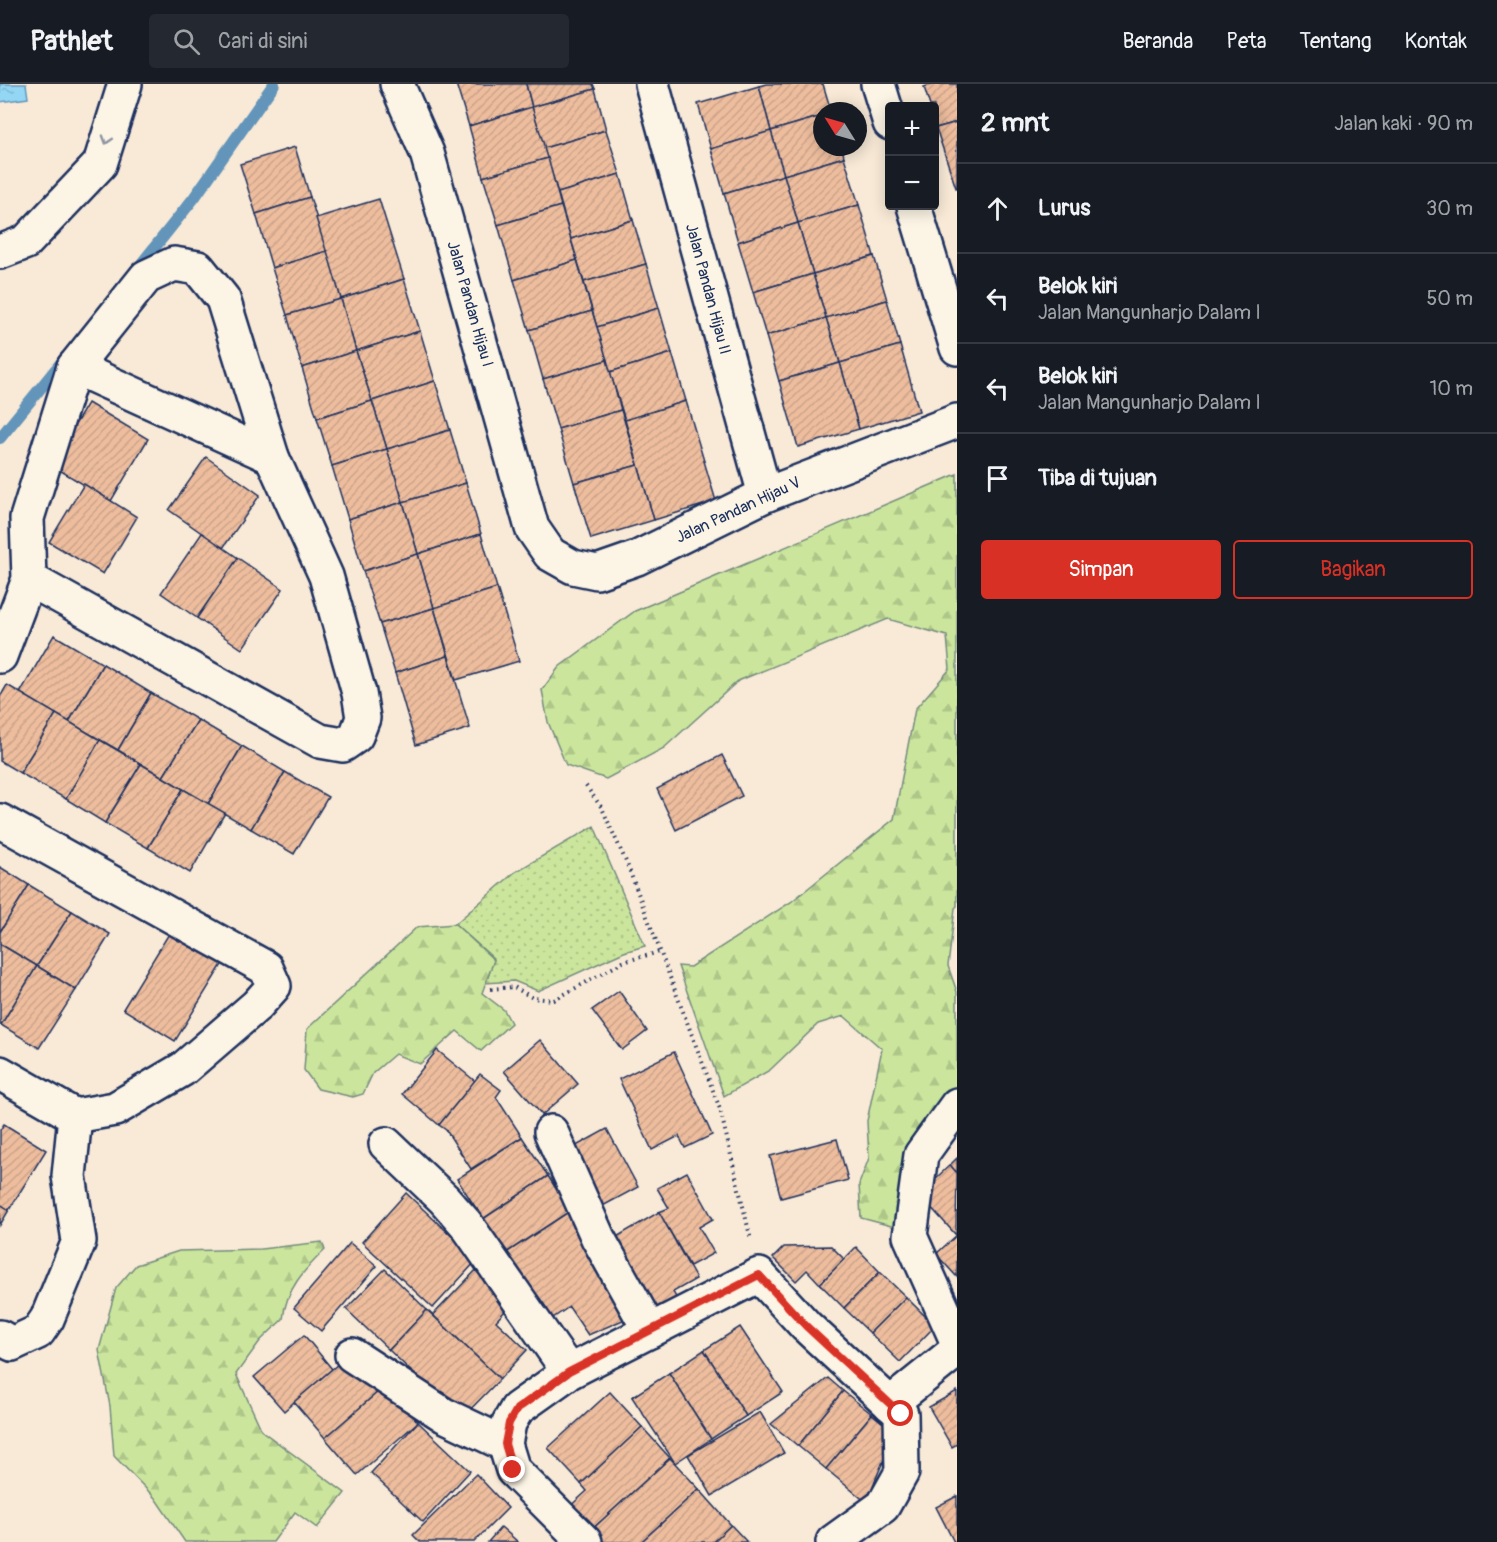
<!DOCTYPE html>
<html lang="id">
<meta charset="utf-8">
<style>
:root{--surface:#171b24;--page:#242831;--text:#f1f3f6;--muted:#9ea1a6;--line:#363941;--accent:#d93025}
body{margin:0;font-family:Pangolin,sans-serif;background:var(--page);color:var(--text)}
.controls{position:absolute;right:18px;top:18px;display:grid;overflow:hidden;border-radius:6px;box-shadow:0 3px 15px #0003}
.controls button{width:54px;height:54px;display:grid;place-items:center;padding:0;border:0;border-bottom:2px solid var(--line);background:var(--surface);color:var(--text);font:30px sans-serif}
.compass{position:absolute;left:813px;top:18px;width:54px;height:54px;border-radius:50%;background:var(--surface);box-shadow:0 3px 15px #0003;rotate:307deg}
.stop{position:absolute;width:18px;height:18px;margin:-14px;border:4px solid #d93025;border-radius:50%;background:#fff}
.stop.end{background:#d93025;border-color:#fff;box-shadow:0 2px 6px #0008}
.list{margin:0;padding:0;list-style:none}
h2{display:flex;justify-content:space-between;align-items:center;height:78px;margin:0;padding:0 24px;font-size:26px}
h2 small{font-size:20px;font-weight:400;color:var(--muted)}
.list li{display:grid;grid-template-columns:39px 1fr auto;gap:18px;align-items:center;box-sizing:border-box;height:90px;padding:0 24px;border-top:2px solid var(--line)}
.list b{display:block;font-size:22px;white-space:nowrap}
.list p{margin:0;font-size:20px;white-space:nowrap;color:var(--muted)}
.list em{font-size:20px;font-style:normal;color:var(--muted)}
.actions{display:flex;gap:12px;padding:18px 24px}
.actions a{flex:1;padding:14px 0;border:2px solid var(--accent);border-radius:6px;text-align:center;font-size:21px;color:var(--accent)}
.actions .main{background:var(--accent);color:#fff}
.icon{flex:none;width:33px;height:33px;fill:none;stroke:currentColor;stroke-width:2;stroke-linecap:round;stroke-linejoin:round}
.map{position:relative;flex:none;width:957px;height:1458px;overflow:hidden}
header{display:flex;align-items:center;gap:36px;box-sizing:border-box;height:84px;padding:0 30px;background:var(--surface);border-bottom:2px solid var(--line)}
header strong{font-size:28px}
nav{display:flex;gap:33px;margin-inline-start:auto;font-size:21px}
.search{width:420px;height:54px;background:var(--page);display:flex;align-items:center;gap:15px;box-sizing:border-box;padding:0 21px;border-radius:6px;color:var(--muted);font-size:22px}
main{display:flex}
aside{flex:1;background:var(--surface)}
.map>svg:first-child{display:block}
.grass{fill:url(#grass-dots);stroke:#738a7d;stroke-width:1.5}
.forest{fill:url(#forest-firs);stroke:#738a7d;stroke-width:1.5}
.water{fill:url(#water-ripples);stroke:#6394b9;stroke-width:1.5}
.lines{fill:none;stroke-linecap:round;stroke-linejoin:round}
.stream{stroke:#6394b9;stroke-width:12}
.building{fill:url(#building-hatch);stroke:#1b2f5e;stroke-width:1.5}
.street-casing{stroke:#1b2f5e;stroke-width:38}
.path{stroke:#1b2f5e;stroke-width:4;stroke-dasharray:1.5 4.5;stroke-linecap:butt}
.street{stroke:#fcf5e5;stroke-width:33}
.oneway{stroke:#8c92a2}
.route{stroke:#d93025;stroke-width:8}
.labels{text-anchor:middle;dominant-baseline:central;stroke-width:4.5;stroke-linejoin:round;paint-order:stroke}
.street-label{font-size:16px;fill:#1b2f5e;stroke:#fcf5e5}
</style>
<header>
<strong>Pathlet</strong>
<div class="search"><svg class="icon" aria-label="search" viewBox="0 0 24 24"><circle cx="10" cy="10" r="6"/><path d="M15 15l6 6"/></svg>Cari di sini</div>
<nav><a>Beranda</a><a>Peta</a><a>Tentang</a><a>Kontak</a></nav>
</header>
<main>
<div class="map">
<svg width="957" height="1458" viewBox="0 0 957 1458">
<defs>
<pattern id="grass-dots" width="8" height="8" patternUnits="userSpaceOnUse" patternTransform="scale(1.5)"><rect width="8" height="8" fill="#cbe69c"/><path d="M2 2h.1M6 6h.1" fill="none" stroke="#aec689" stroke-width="1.8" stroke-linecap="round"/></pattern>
<pattern id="forest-firs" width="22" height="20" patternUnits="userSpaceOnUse" patternTransform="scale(1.5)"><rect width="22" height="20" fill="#cbe69c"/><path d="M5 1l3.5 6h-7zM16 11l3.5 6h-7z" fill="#aec689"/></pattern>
<pattern id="water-ripples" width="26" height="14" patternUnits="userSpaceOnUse" patternTransform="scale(1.5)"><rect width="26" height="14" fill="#93d7f5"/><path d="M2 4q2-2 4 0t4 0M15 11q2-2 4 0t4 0" fill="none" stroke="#7eb9d4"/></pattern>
<pattern id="building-hatch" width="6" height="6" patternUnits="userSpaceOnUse" patternTransform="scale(1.5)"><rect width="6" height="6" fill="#edbd9d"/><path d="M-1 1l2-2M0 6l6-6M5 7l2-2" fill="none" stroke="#cba38a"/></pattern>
</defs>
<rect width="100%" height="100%" fill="#f9ead7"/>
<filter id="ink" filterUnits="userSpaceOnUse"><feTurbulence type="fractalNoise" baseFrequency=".0167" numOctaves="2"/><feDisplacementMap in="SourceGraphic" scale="12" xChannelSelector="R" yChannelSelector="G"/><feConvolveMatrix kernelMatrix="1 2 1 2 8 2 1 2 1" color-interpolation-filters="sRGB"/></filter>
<g filter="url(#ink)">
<polygon class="grass" points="594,742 645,862 624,868 538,907 514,897 486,899 494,875 455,840 515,788"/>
<g class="forest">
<polygon points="957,390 957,822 955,824 948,882 957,908 957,1004 899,1144 861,1134 859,1100 869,1074 867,1037 882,965 844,932 818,940 770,986 724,1012 678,882 690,883 791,818 894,735 915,625 950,585 947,552 888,535 738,597 664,664 606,695 566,681 548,638 542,606 559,583 635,527"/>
<polygon points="455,840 494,876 482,909 504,926 511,939 481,967 457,947 420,980 395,970 373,989 363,1010 353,1013 318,1005 304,986 307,945 417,843"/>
<path d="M 322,1158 L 325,1166 C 304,1186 286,1205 283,1235 L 260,1257 L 236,1290 L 262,1347 L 345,1409 L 317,1444 L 295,1428 L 273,1458 L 185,1458 L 155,1414 L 114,1372 L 110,1322 L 99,1266 L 116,1204 L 136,1181 L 179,1167 L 261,1165 Z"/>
</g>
<polygon class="water" points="0,0 26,0 28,14 0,18"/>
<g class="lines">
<g class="stream">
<polyline points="135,188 194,114 274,0"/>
<polyline points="0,354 65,274"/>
</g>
</g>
<g class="building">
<polygon points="456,0 526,0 532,23 469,42"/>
<polygon points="526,0 593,0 595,5 532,23"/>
<polygon points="766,0 823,0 831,27 822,27 822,32 771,47 759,2"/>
<polygon points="934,0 957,0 957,38 936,44 934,22 930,22 924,3"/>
<polygon points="759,2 771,47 711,65 698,20"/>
<polygon points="595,5 606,46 544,64 532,23"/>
<polygon points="532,23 548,74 483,93 469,42"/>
<polygon points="822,32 822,63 842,63 844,73 784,91 771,47"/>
<polygon points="957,38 957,104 956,104 936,44"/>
<polygon points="606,46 620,90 558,109 544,64"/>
<polygon points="771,47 784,91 724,109 711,65"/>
<polygon points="295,63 310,113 256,130 240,80"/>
<polygon points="844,73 859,121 798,139 784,91"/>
<polygon points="548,74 561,122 498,141 483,93"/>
<polygon points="620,90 633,136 571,155 558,109"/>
<polygon points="784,91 798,139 738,158 724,109"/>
<polygon points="310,113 327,167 272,184 256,130"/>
<polygon points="379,115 404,195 341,215 316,134"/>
<polygon points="859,121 874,172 813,190 798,139"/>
<polygon points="561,122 577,176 514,196 498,141"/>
<polygon points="633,136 646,180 584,198 571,155"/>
<polygon points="798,139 813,190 753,208 738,158"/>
<polygon points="327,167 341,215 287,231 272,184"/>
<polygon points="874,172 887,216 826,234 813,190"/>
<polygon points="577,176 592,227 529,246 514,196"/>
<polygon points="646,180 659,224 597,243 584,198"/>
<polygon points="813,190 826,234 766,252 753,208"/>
<polygon points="404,195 420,247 356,267 341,215"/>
<polygon points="341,215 356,267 302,284 287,231"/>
<polygon points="887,216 900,261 840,279 826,234"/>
<polygon points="659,224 672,269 610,288 597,243"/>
<polygon points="592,227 607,276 543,295 529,246"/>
<polygon points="826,234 840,279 779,297 766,252"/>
<polygon points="420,247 435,297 372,317 356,267"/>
<polygon points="900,261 919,327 859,345 840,279"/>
<polygon points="356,267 372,317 317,334 302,284"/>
<polygon points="672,269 686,317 625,336 610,288"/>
<polygon points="607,276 621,326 558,345 543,295"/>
<polygon points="840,279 859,345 798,363 779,297"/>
<polygon points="435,297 450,346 387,365 372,317"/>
<polygon points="372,317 387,365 332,382 317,334"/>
<polygon points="686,317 716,417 654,436 625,336"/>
<polygon points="88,319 148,355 111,417 51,381"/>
<polygon points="621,326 638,381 574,399 558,345"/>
<polygon points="450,346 466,399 403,418 387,365"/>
<polygon points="387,365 403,418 348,435 332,382"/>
<polygon points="206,373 260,411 223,464 169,426"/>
<polygon points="638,381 654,436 591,455 574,399"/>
<polygon points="466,399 481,450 418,470 403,418"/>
<polygon points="84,400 137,433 103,490 49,458"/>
<polygon points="403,418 418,470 363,487 348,435"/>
<polygon points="202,449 238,474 197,534 161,509"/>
<polygon points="481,450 497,504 434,524 418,470"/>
<polygon points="418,470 434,524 380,540 363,487"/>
<polygon points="238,474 283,505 242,565 197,534"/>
<polygon points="497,504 519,577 456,596 434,524"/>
<polygon points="434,524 448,572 395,589 380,540"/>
<polygon points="54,551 103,580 69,638 20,609"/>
<polygon points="448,572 470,644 416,661 395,589"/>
<polygon points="103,580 151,609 118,666 69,638"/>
<polygon points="7,601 56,630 20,689 0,677 0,613"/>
<polygon points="151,609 198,636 163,693 118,666"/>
<polygon points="56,630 100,656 66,715 20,689"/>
<polygon points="198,636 242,662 208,720 163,693"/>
<polygon points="100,656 141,680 105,739 66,715"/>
<polygon points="242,662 285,688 251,745 208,720"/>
<polygon points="722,671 742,712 676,746 657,705"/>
<polygon points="141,680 183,705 148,764 105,739"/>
<polygon points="285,688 328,713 294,770 251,745"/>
<polygon points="183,705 225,729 190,789 148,764"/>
<polygon points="0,783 29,801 0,848"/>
<polygon points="29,801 72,827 37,882 0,860 0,848"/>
<polygon points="72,827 110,850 76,906 37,882"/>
<polygon points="170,848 223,879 175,957 123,925"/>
<polygon points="0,860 37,882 1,941 0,940"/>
<polygon points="37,882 76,906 39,964 1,941"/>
<polygon points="619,907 647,947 622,966 592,926"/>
<polygon points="540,956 578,1000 542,1031 504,987"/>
<polygon points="437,966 475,997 439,1041 402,1010"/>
<polygon points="674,968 712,1051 685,1064 679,1052 652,1066 619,995"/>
<polygon points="480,990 501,1006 496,1013 522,1053 471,1085 446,1046 439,1041"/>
<polygon points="4,1040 46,1066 9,1126 0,1120 0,1046"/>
<polygon points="607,1045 638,1103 599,1124 567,1067"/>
<polygon points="522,1053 548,1092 483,1135 457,1095"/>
<polygon points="837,1055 848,1096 781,1114 770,1072"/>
<polygon points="957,1074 957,1089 950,1081"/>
<polygon points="950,1081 957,1089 956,1151 919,1110"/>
<polygon points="687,1088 713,1135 699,1143 714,1169 690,1182 659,1128 669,1124 657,1104"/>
<polygon points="548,1092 570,1127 506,1169 483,1135"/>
<polygon points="406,1109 477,1176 433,1224 362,1158"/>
<polygon points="0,1120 9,1126 0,1141"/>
<polygon points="570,1127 630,1233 588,1251 569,1223 550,1236 506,1169"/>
<polygon points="659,1128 696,1195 673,1208 677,1215 649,1231 608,1158"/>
<polygon points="957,1151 957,1193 936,1170"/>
<polygon points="350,1159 377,1182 321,1247 294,1224"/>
<polygon points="831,1162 844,1175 820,1200 807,1186 796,1197 773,1174 784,1163"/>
<polygon points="856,1163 880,1188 844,1224 820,1200"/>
<polygon points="478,1184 513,1218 496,1237 527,1266 500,1295 433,1231"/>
<polygon points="385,1185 427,1226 389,1266 346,1225"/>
<polygon points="880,1188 906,1213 870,1249 844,1224"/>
<polygon points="906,1213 935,1242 900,1278 870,1249"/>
<polygon points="427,1226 500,1295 461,1335 389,1266"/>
<polygon points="740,1243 783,1308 746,1332 704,1266"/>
<polygon points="304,1251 332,1285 284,1327 254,1293"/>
<polygon points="704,1266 746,1332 711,1355 669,1289"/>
<polygon points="346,1273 377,1309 325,1354 294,1318"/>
<polygon points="669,1289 711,1355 675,1379 632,1313"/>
<polygon points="828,1294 843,1307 798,1362 771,1340"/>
<polygon points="386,1301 418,1338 357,1391 325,1354"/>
<polygon points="843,1307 872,1330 826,1385 798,1362"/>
<polygon points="957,1307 957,1360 952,1363 929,1323"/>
<polygon points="610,1308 642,1343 581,1400 548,1364"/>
<polygon points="760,1328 784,1369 712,1412 688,1371"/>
<polygon points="872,1330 895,1349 866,1418 826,1385"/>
<polygon points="418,1338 470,1387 423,1438 371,1389"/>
<polygon points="642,1343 670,1374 588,1449 567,1425 587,1407 581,1400"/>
<polygon points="670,1374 699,1405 641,1458 597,1458 588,1449"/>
<polygon points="476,1390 508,1424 474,1458 420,1458 413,1451"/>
<polygon points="699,1405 731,1441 713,1458 641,1458"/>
<polygon points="957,1412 957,1458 954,1458 936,1423"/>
<polygon points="731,1441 747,1458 713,1458"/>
<polygon points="501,1443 518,1458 488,1458"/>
</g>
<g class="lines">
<defs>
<g id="street">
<polyline points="397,0 427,69 532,444 550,470 573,483 597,488 637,474 765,411 957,337"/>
<polyline points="652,0 765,411"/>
<polyline points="878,0 890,39"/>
<polyline points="914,122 957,264"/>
<polyline points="0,168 26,158 100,80 125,0"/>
<polyline points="74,283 272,373"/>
<polyline points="0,572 29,495 27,434 74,283 146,193 174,180 198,184 223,215 272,373 326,492 359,609 363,634 356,652 343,661 320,657 29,495"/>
<polyline points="0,737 266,884 274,902 257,921 183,985 115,1025 75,1032"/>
<polyline points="0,989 75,1032 69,1092 79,1157 47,1235 38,1248 12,1260 0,1253"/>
<polyline points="957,1021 921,1071 910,1152 957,1257"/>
<polyline points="551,1048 598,1154 650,1247"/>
<polyline points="386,1060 444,1115 466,1140 569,1288"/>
<polyline points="352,1271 444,1331 505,1360"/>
<polyline points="890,1320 957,1266"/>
<polyline points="585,1458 513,1386 505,1360 509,1339 517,1325 569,1288 759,1191 806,1242 901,1330 902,1388 883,1422 833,1458"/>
</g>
</defs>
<use href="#street" class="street-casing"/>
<g class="path">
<polyline points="586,702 602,724 627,780 720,1025 751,1156"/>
<polyline points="491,905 514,903 533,914 554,916 623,878 659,868"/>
</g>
<use href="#street" class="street"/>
</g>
<defs><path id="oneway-chevron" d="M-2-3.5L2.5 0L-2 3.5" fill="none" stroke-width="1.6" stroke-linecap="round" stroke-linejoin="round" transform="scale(1.5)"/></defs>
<use class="oneway" href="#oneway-chevron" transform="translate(107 56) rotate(107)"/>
</g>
<g class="lines" filter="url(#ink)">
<polyline class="route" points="513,1386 505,1360 509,1339 517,1325 569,1288 759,1191 806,1242 901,1330"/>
</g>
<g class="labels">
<g class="street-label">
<text transform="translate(708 205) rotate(75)">Jalan Pandan Hijau II</text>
<text transform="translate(470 220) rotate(74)">Jalan Pandan Hijau I</text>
<text transform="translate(738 426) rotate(-25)">Jalan Pandan Hijau V</text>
</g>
</g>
</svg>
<div class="controls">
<button>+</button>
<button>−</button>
</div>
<svg class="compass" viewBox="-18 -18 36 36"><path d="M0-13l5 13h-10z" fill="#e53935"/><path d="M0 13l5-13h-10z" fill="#9ea1a6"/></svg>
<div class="stop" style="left:901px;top:1330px"></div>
<div class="stop end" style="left:513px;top:1386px"></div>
</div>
<aside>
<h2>2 mnt<small>Jalan kaki · 90 m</small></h2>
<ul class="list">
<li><svg class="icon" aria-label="ahead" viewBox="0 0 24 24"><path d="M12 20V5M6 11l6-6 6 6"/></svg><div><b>Lurus</b></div><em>30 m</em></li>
<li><svg class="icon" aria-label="left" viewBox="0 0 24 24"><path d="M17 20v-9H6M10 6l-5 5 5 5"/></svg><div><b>Belok kiri</b><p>Jalan Mangunharjo Dalam I</p></div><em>50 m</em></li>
<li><svg class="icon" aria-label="left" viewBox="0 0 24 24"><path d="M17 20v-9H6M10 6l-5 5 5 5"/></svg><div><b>Belok kiri</b><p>Jalan Mangunharjo Dalam I</p></div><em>10 m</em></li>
<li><svg class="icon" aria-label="arrive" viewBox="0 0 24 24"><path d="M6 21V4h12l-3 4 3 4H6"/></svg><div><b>Tiba di tujuan</b></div></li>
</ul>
<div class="actions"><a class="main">Simpan</a><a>Bagikan</a></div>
</aside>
</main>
